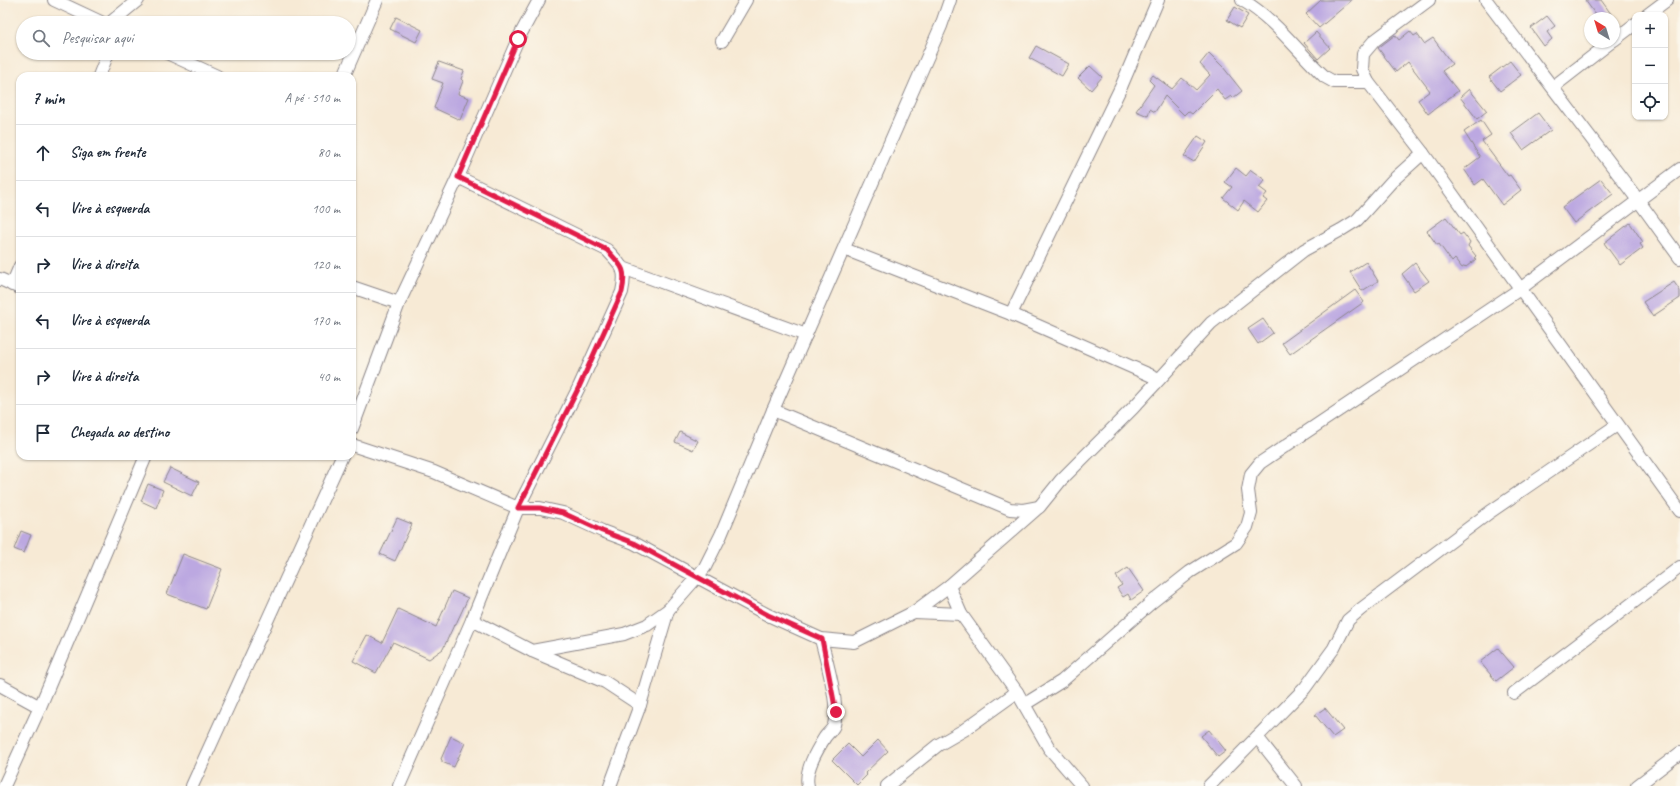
<!DOCTYPE html>
<html lang="pt">
<meta charset="utf-8">
<style>
:root{--surface:#fff;--page:#f2f2f3;--text:#1f2937;--muted:#747a83;--line:#e0e1e3}
body{margin:0;font-family:Caveat,sans-serif;background:var(--page);color:var(--text)}
.controls{position:absolute;right:12px;top:12px;display:grid;overflow:hidden;border-radius:8px;box-shadow:0 1px 3px #0004}
.controls button{width:36px;height:36px;display:grid;place-items:center;padding:0;border:0;border-bottom:1px solid var(--line);background:var(--surface);color:var(--text);font:20px sans-serif}
.compass{position:absolute;left:1584px;top:12px;width:36px;height:36px;border-radius:50%;background:var(--surface);box-shadow:0 1px 3px #0004;rotate:322deg}
.stop{position:absolute;width:12px;height:12px;margin:-9px;border:3px solid #e11d48;border-radius:50%;background:#fff}
.stop.end{background:#e11d48;border-color:#fff;box-shadow:0 1px 4px #0008}
.list{margin:0;padding:0;list-style:none}
h2{display:flex;justify-content:space-between;align-items:center;height:52px;margin:0;padding:0 16px;font-size:17px}
h2 small{font-size:13px;font-weight:400;color:var(--muted)}
.list li{display:grid;grid-template-columns:26px 1fr auto;gap:12px;align-items:center;box-sizing:border-box;height:56px;padding:0 16px;border-top:1px solid var(--line)}
.list b{display:block;font-size:15px;white-space:nowrap}
.list em{font-size:13px;font-style:normal;color:var(--muted)}
.icon{flex:none;width:22px;height:22px;fill:none;stroke:currentColor;stroke-width:2;stroke-linecap:round;stroke-linejoin:round}
.map{position:relative;flex:none;width:1680px;height:786px;overflow:hidden}
.search{position:absolute;background:var(--surface);box-shadow:0 1px 3px #0004;left:16px;top:16px;width:340px;height:44px;display:flex;align-items:center;gap:10px;box-sizing:border-box;padding:0 14px;border-radius:22px;color:var(--muted);font-size:15px}
.panel{position:absolute;background:var(--surface);box-shadow:0 1px 3px #0004;left:16px;top:72px;width:340px;height:388px;border-radius:12px}
.map>svg:first-child{display:block}
.building{fill:#bca8e1}
.lines{fill:none;stroke-linecap:round;stroke-linejoin:round}
.street-casing{stroke:#8c8688;stroke-width:14}
.street{stroke:#fff;stroke-width:12}
.route{stroke:#e11d48;stroke-width:5}
</style>
<div class="map">
<svg width="1680" height="786" viewBox="0 0 1680 786">
<rect width="100%" height="100%" fill="#fbf7ec"/>
<filter id="ink" filterUnits="userSpaceOnUse"><feTurbulence type="fractalNoise" baseFrequency=".025" numOctaves="2"/><feDisplacementMap in="SourceGraphic" scale="8" xChannelSelector="R" yChannelSelector="G"/><feConvolveMatrix kernelMatrix="1 2 1 2 8 2 1 2 1" color-interpolation-filters="sRGB"/></filter>
<filter id="wash" filterUnits="userSpaceOnUse"><feTurbulence type="fractalNoise" baseFrequency=".012" numOctaves="4" result="noise"/><feDisplacementMap in="SourceGraphic" scale="16" xChannelSelector="R" yChannelSelector="G"/><feGaussianBlur stdDeviation="0.9" result="paint"/><feColorMatrix in="noise" values="0 0 0 0 0 0 0 0 0 0 0 0 0 0 0 0 0 1.4 0 .05"/><feComposite in="paint" operator="in"/></filter>
<g filter="url(#wash)">
<rect width="100%" height="100%" fill="#f7ead5"/>
<g id="blocks">
<g class="building">
<polygon points="1321,0 1352,0 1319,28 1306,14"/>
<polygon points="1585,0 1601,0 1614,18 1598,18"/>
<polygon points="1235,7 1248,15 1240,28 1227,20"/>
<polygon points="1547,16 1555,26 1547,32 1552,39 1544,46 1531,28"/>
<polygon points="396,17 422,30 416,42 390,29"/>
<polygon points="1410,31 1414,36 1417,34 1424,44 1433,38 1452,64 1442,71 1458,91 1428,114 1418,100 1430,91 1408,62 1396,72 1378,48 1395,35 1399,40"/>
<polygon points="1316,32 1330,48 1318,59 1304,43"/>
<polygon points="1036,46 1069,64 1062,76 1029,58"/>
<polygon points="1209,53 1223,67 1242,91 1233,98 1231,96 1225,100 1217,89 1192,114 1188,111 1184,115 1165,96 1155,112 1150,109 1148,116 1136,111 1154,85 1149,80 1153,75 1172,89 1182,78 1196,90 1210,75 1200,64"/>
<polygon points="1510,61 1521,75 1500,91 1489,77"/>
<polygon points="439,62 464,71 461,79 463,81 458,94 469,98 460,120 434,108 443,83 432,79"/>
<polygon points="1090,66 1102,77 1091,90 1078,78"/>
<polygon points="1469,89 1487,111 1477,119 1460,97"/>
<polygon points="1538,113 1551,130 1523,150 1511,133"/>
<polygon points="1481,120 1491,135 1482,141 1508,176 1510,175 1521,190 1502,205 1483,179 1475,185 1464,169 1480,157 1464,132"/>
<polygon points="1198,136 1207,142 1194,162 1184,156"/>
<polygon points="1236,168 1246,176 1251,170 1265,180 1259,187 1267,193 1263,198 1267,201 1258,212 1244,201 1238,210 1223,198 1232,187 1225,182"/>
<polygon points="1601,179 1613,194 1574,223 1562,207"/>
<polygon points="1446,217 1460,235 1463,233 1470,242 1468,246 1476,256 1474,258 1476,259 1466,267 1465,266 1462,268 1455,259 1452,262 1439,244 1437,245 1427,231"/>
<polygon points="1630,223 1643,242 1640,244 1643,248 1620,265 1604,243"/>
<polygon points="1366,262 1378,281 1362,291 1350,272"/>
<polygon points="1415,263 1429,281 1414,291 1402,274"/>
<polygon points="1674,282 1680,291 1680,298 1653,316 1643,302"/>
<polygon points="1355,290 1364,302 1290,354 1282,343"/>
<polygon points="1263,319 1273,333 1258,344 1248,329"/>
<polygon points="680,432 698,441 693,450 675,442"/>
<polygon points="170,468 199,482 192,496 163,482"/>
<polygon points="148,484 163,490 156,508 141,501"/>
<polygon points="397,518 412,524 395,561 380,554"/>
<polygon points="21,531 31,535 24,553 14,549"/>
<polygon points="183,554 222,569 206,609 167,594"/>
<polygon points="1128,568 1144,591 1131,600 1128,594 1123,597 1117,588 1122,585 1116,576"/>
<polygon points="452,591 468,598 455,626 454,625 443,649 429,659 393,642 376,673 353,661 367,635 382,643 398,609 436,627"/>
<polygon points="1498,648 1514,667 1496,681 1480,662"/>
<polygon points="1325,708 1343,730 1333,737 1315,715"/>
<polygon points="1209,730 1226,751 1218,757 1201,736"/>
<polygon points="451,736 465,743 454,767 442,762 442,760 441,759"/>
<polygon points="878,740 888,751 865,773 867,775 857,785 832,760 848,744 861,757"/>
</g>
</g>
</g>
<g filter="url(#ink)">
<use href="#blocks" fill-opacity="0" stroke="#8c8688" stroke-width="1"/>
<g class="lines">
<defs>
<g id="street">
<polyline points="54,0 103,23"/>
<polyline points="1158,0 1121,87 1011,314 1159,379"/>
<path d="M 1242,0 C 1275,19 1298,52 1325,77 L 1334,82 L 1368,82"/>
<polyline points="1429,0 1374,41 1363,54 1362,69 1368,82 1423,153 1680,511"/>
<polyline points="1486,0 1638,200 1680,258"/>
<polyline points="1647,15 1667,0"/>
<polyline points="110,23 138,0"/>
<polyline points="1614,40 1635,24"/>
<polyline points="722,41 746,0"/>
<polyline points="167,53 217,76"/>
<polyline points="99,76 108,53"/>
<polyline points="344,76 377,0"/>
<polyline points="1553,87 1611,42"/>
<polyline points="844,249 1011,314"/>
<polyline points="623,268 806,335"/>
<polyline points="0,279 20,288"/>
<polyline points="12,285 20,266"/>
<polyline points="352,287 399,303"/>
<polyline points="773,410 1010,509 1023,510 1039,507"/>
<polyline points="352,429 399,303 458,177 518,39 539,0"/>
<path d="M 352,445 L 434,472 L 518,508 L 579,387 L 622,292 C 627,269 622,266 607,250 L 458,177"/>
<polyline points="914,612 961,614"/>
<polyline points="472,620 532,651 624,634 647,625 668,610 697,577 768,615 821,639 854,642 914,612 949,586"/>
<polyline points="532,651 605,682 640,705"/>
<polyline points="0,685 40,707"/>
<polyline points="1514,693 1680,567"/>
<polyline points="1025,704 1062,681 1152,602 1190,572 1236,543 1247,527 1251,513 1248,490 1251,474 1260,463 1520,289 1680,169"/>
<polyline points="1257,737 1296,786"/>
<polyline points="4,786 40,707 146,456"/>
<polyline points="192,786 342,456"/>
<polyline points="399,786 472,620 518,508 540,508 563,513 602,531 634,543 697,577 705,567 721,535 773,410 941,26 950,0"/>
<polyline points="610,786 640,705 668,610"/>
<path d="M 808,786 C 804,771 817,750 825,737 C 828,733 833,729 834,725 C 840,705 826,660 821,639"/>
<polyline points="887,786 938,745 964,730 1017,692"/>
<polyline points="1082,786 1049,748 1017,692 961,614 949,586 1040,506 1061,480 1133,408 1211,323 1304,250 1341,230 1357,220 1392,181 1423,153"/>
<polyline points="1209,786 1305,688 1334,648 1348,620 1361,609 1490,512 1617,425"/>
<polyline points="1637,786 1680,753"/>
</g>
</defs>
<use href="#street" class="street-casing"/>
<use href="#street" class="street"/>
</g>
</g>
<g class="lines" filter="url(#ink)">
<path class="route" d="M 518,39 L 458,177 L 607,250 C 622,266 627,269 622,292 L 579,387 L 518,508 L 540,508 L 563,513 L 602,531 L 634,543 L 768,615 L 822,639 L 836,712"/>
</g>
</svg>
<div class="controls">
<button>+</button>
<button>−</button>
<button><svg class="icon" aria-label="locate" viewBox="0 0 24 24"><circle cx="12" cy="12" r="6"/><path d="M12 2v4M12 18v4M2 12h4M18 12h4"/></svg></button>
</div>
<svg class="compass" viewBox="-18 -18 36 36"><path d="M0-13l5 13h-10z" fill="#e53935"/><path d="M0 13l5-13h-10z" fill="#747a83"/></svg>
<div class="stop" style="left:518px;top:39px"></div>
<div class="stop end" style="left:836px;top:712px"></div>
<div class="search"><svg class="icon" aria-label="search" viewBox="0 0 24 24"><circle cx="10" cy="10" r="6"/><path d="M15 15l6 6"/></svg>Pesquisar aqui</div>
<section class="panel">
<h2>7 min<small>A pé · 510 m</small></h2>
<ul class="list">
<li><svg class="icon" aria-label="ahead" viewBox="0 0 24 24"><path d="M12 20V5M6 11l6-6 6 6"/></svg><div><b>Siga em frente</b></div><em>80 m</em></li>
<li><svg class="icon" aria-label="left" viewBox="0 0 24 24"><path d="M17 20v-9H6M10 6l-5 5 5 5"/></svg><div><b>Vire à esquerda</b></div><em>100 m</em></li>
<li><svg class="icon" aria-label="right" viewBox="0 0 24 24"><path d="M7 20v-9h11M14 6l5 5-5 5"/></svg><div><b>Vire à direita</b></div><em>120 m</em></li>
<li><svg class="icon" aria-label="left" viewBox="0 0 24 24"><path d="M17 20v-9H6M10 6l-5 5 5 5"/></svg><div><b>Vire à esquerda</b></div><em>170 m</em></li>
<li><svg class="icon" aria-label="right" viewBox="0 0 24 24"><path d="M7 20v-9h11M14 6l5 5-5 5"/></svg><div><b>Vire à direita</b></div><em>40 m</em></li>
<li><svg class="icon" aria-label="arrive" viewBox="0 0 24 24"><path d="M6 21V4h12l-3 4 3 4H6"/></svg><div><b>Chegada ao destino</b></div></li>
</ul>
</section>
</div>
